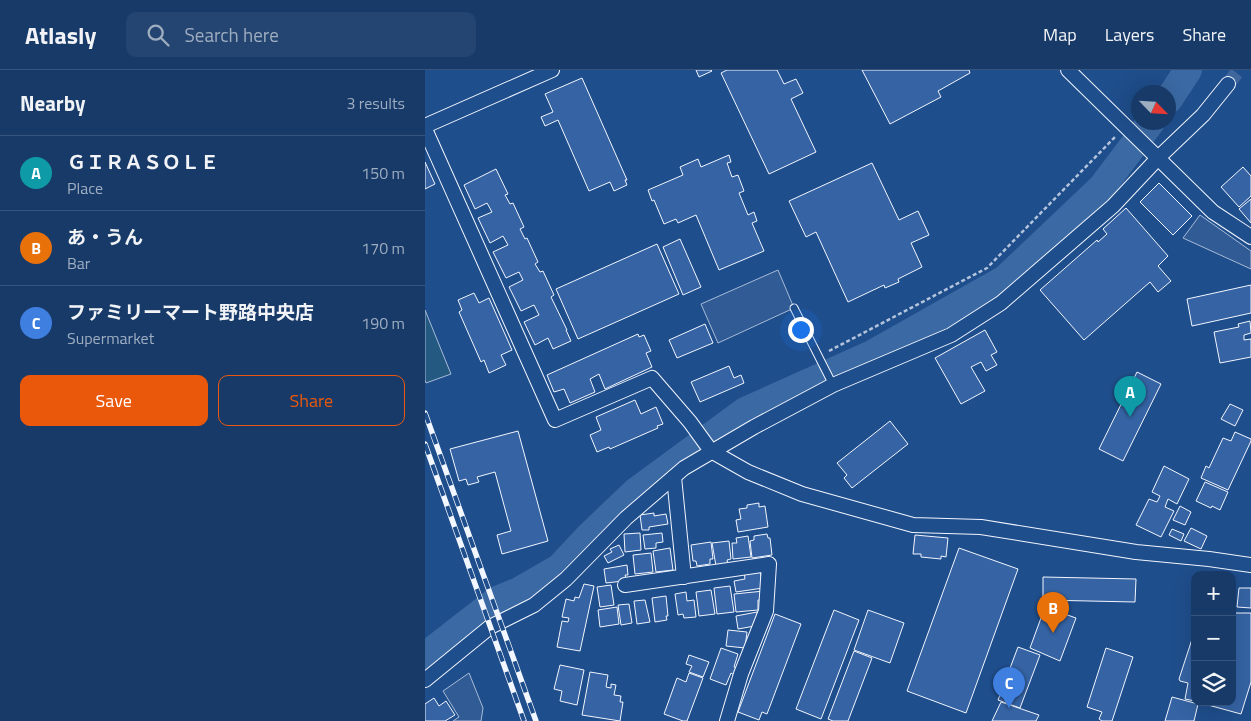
<!DOCTYPE html>
<meta charset="utf-8">
<style>
:root{--surface:#173a69;--page:#244571;--text:#f1f3f6;--muted:#9eadc0;--line:#36547d;--accent:#ea580c}
body{margin:0;font-family:"Titillium Web","Noto Sans JP",sans-serif;background:var(--page);color:var(--text)}
.controls{position:absolute;right:15px;bottom:15px;display:grid;overflow:hidden;border-radius:10px;box-shadow:0 5px 20px #0002}
.controls button{width:45px;height:45px;display:grid;place-items:center;padding:0;border:0;border-bottom:1px solid var(--line);background:var(--surface);color:var(--text);font:25px sans-serif}
.compass{position:absolute;left:706px;top:15px;width:45px;height:45px;border-radius:50%;background:var(--surface);box-shadow:0 5px 20px #0002;rotate:115deg}
.you{position:absolute;left:375px;top:259px;width:18px;height:18px;margin:-12px;border:4px solid #fff;border-radius:50%;background:#1a73e8;box-shadow:0 0 0 8px #1a73e833}
.badge{display:grid;place-items:center;width:32px;height:32px;border-radius:50%;background:var(--accent);color:#fff;font-size:16px;font-weight:700}
.pin{position:absolute;translate:-50% -41px;filter:drop-shadow(0 1px 2px #0008)}
.pin::after{content:'';position:absolute;top:26px;width:18px;height:15px;background:inherit;clip-path:polygon(0 0,100% 0,50% 100%)}
.list{margin:0;padding:0;list-style:none}
h2{display:flex;justify-content:space-between;align-items:center;height:65px;margin:0;padding:0 20px;font-size:21px}
h2 small{font-size:16px;font-weight:400;color:var(--muted)}
.list li{display:grid;grid-template-columns:32px 1fr auto;gap:15px;align-items:center;box-sizing:border-box;height:75px;padding:0 20px;border-top:1px solid var(--line)}
.list b{display:block;font-size:19px;white-space:nowrap}
.list p{margin:0;font-size:16px;white-space:nowrap;color:var(--muted)}
.list em{font-size:16px;font-style:normal;color:var(--muted)}
.actions{display:flex;gap:10px;padding:15px 20px}
.actions a{flex:1;padding:11px 0;border:1px solid var(--accent);border-radius:10px;text-align:center;font-size:18px;color:var(--accent)}
.actions .main{background:var(--accent);color:#fff}
.icon{flex:none;width:28px;height:28px;fill:none;stroke:currentColor;stroke-width:2;stroke-linecap:round;stroke-linejoin:round}
.map{position:relative;flex:none;width:826px;height:651px;overflow:hidden}
header{display:flex;align-items:center;gap:30px;box-sizing:border-box;height:70px;padding:0 25px;background:var(--surface);border-bottom:1px solid var(--line)}
header strong{font-size:24px}
nav{display:flex;gap:28px;margin-inline-start:auto;font-size:18px}
.search{width:350px;height:45px;background:var(--page);display:flex;align-items:center;gap:12px;box-sizing:border-box;padding:0 18px;border-radius:10px;color:var(--muted);font-size:19px}
main{display:flex}
aside{flex:1;background:var(--surface)}
.map>svg:first-child{display:block}
.green{fill:#245a82;stroke:#a8bbd7}
.parking{fill:#305b95;stroke:#a8bbd7}
.lines{fill:none;stroke-linecap:round;stroke-linejoin:round}
.river{stroke:#3b69a3;stroke-width:28}
.building{fill:#3563a3;stroke:#f2f6ff}
.street-tunnel{stroke:#3f679d;stroke-width:14;stroke-dasharray:14 7;stroke-linecap:butt}
.lane-casing{stroke:#f2f6ff;stroke-width:9}
.street-casing{stroke:#f2f6ff;stroke-width:16}
.path{stroke:#b3c4dc;stroke-width:2.5;stroke-dasharray:4 2.5;stroke-linecap:butt}
.lane{stroke:#1f4e8c;stroke-width:7}
.street{stroke:#1f4e8c;stroke-width:14}
.rail-casing{stroke:#f2f6ff;stroke-width:5.5}
.rail{stroke:#1f4e8c;stroke-width:4;stroke-dasharray:11;stroke-linecap:butt}
</style>
<header>
<strong>Atlasly</strong>
<div class="search"><svg class="icon" aria-label="search" viewBox="0 0 24 24"><circle cx="10" cy="10" r="6"/><path d="M15 15l6 6"/></svg>Search here</div>
<nav><a>Map</a><a>Layers</a><a>Share</a></nav>
</header>
<main>
<aside>
<h2>Nearby<small>3 results</small></h2>
<ul class="list">
<li><span class="badge" style="background:#0f9aa8">A</span><div><b>ＧＩＲＡＳＯＬＥ</b><p>Place</p></div><em>150 m</em></li>
<li><span class="badge" style="background:#e8710a">B</span><div><b>あ・うん</b><p>Bar</p></div><em>170 m</em></li>
<li><span class="badge" style="background:#3f7fe0">C</span><div><b>ファミリーマート野路中央店</b><p>Supermarket</p></div><em>190 m</em></li>
</ul>
<div class="actions"><a class="main">Save</a><a>Share</a></div>
</aside>
<div class="map">
<svg width="826" height="651" viewBox="0 0 826 651">
<rect width="100%" height="100%" fill="#1f4e8c"/>
<polygon class="green" points="0,240 26,304 1,313 0,310"/>
<g class="parking">
<polygon points="775,145 826,181 826,199 758,168"/>
<polygon points="353,200 369,238 293,273 276,234"/>
<polygon points="44,603 58,638 56,651 28,651 34,647 18,621"/>
</g>
<g class="lines">
<g class="river">
<polyline points="744,29 763,0"/>
<polyline points="0,586 72,530 94,521 134,498 163,467 210,422 320,341 447,284 580,209 677,117 726,52"/>
</g>
</g>
<g class="building">
<polygon points="271,0 286,0 287,1 274,7"/>
<polygon points="302,0 352,0 359,14 371,9 378,23 366,29 391,82 344,104 296,3"/>
<polygon points="437,0 544,0 545,3 513,21 516,27 465,54"/>
<polygon points="157,8 202,110 200,110 202,115 189,121 185,112 164,121 133,50 120,56 116,47 128,42 120,24"/>
<polygon points="304,85 306,92 302,93 307,107 313,105 319,121 314,123 323,145 329,142 332,151 327,153 339,181 294,200 271,145 253,153 251,149 239,154 229,130 227,131 223,120 258,105 255,97 273,89 276,97"/>
<polygon points="0,92 10,114 0,119"/>
<polygon points="447,93 474,150 493,141 504,165 486,173 497,197 473,209 474,212 460,218 459,215 423,232 391,162 381,167 364,131"/>
<polygon points="818,97 826,106 826,126 814,137 796,117"/>
<polygon points="71,99 83,124 80,125 85,134 88,133 99,157 95,159 100,169 102,168 113,192 110,194 115,202 118,201 129,225 126,227 142,260 141,260 146,271 128,279 123,268 110,275 99,252 114,245 109,235 96,241 84,217 98,210 94,202 81,208 68,182 83,175 78,166 65,173 53,148 67,142 62,133 50,139 39,115"/>
<polygon points="734,113 767,146 748,165 715,132"/>
<polygon points="826,129 826,153 814,139"/>
<polygon points="701,138 743,186 733,196 746,211 733,222 725,212 659,270 615,220 672,170 673,172 682,164 678,159"/>
<polygon points="255,169 276,217 258,225 238,177"/>
<polygon points="232,174 254,224 153,269 131,219"/>
<polygon points="826,215 826,243 767,256 762,229"/>
<polygon points="49,223 54,233 64,228 87,280 76,285 81,295 64,303 59,290 56,292 34,242 37,240 33,230"/>
<polygon points="825,251 826,263 819,265 819,270 826,269 826,287 795,293 789,262 814,257 813,254"/>
<polygon points="280,254 288,273 252,288 244,270"/>
<polygon points="560,260 572,282 566,285 572,295 561,301 556,292 546,297 560,321 536,334 510,288"/>
<polygon points="213,264 214,267 219,265 226,281 221,283 227,297 180,319 174,304 165,309 170,322 145,333 139,319 129,322 122,305"/>
<polygon points="304,296 309,308 316,305 319,313 275,332 266,312"/>
<polygon points="712,302 736,314 698,391 674,379"/>
<polygon points="210,330 216,344 231,337 238,354 232,356 233,358 185,379 184,377 172,382 165,365 176,360 171,347"/>
<polygon points="805,334 818,340 810,356 796,349"/>
<polygon points="465,351 483,374 427,418 419,408 422,405 412,393"/>
<polygon points="93,361 123,471 77,484 72,465 86,461 70,402 52,407 54,412 43,415 41,409 34,411 25,379"/>
<polygon points="810,362 826,369 826,371 803,420 776,408 781,396 784,398 798,368 806,371"/>
<polygon points="739,396 764,409 752,434 743,429 740,437 749,441 736,467 711,455 724,429 732,432 735,426 727,422"/>
<polygon points="780,412 803,422 795,440 787,436 786,438 771,431"/>
<polygon points="334,433 334,437 340,436 343,457 313,462 311,450 316,449 314,439 322,438 322,435"/>
<polygon points="755,436 766,442 760,455 748,450"/>
<polygon points="229,443 229,446 241,444 243,454 224,457 224,460 217,460 215,445"/>
<polygon points="766,458 782,466 776,479 759,471"/>
<polygon points="747,459 759,464 756,471 744,465"/>
<polygon points="215,463 216,480 200,482 199,464"/>
<polygon points="237,463 238,472 231,473 231,478 220,479 218,465"/>
<polygon points="342,464 343,468 345,468 347,485 327,488 325,471 329,470 329,466"/>
<polygon points="490,465 523,468 521,487 516,486 516,489 496,487 496,484 488,484"/>
<polygon points="323,466 326,487 308,489 307,473 312,473 311,468"/>
<polygon points="304,471 306,489 302,490 303,494 291,496 287,473"/>
<polygon points="286,472 288,489 285,489 285,494 272,496 271,491 268,491 266,475"/>
<polygon points="194,475 199,485 183,493 179,486 187,482 185,479"/>
<polygon points="245,478 248,500 231,502 228,481"/>
<polygon points="534,478 593,499 541,643 482,621"/>
<polygon points="226,483 228,502 210,504 208,485"/>
<polygon points="202,495 203,505 200,505 201,508 198,509 198,511 181,513 179,499"/>
<polygon points="335,500 338,518 311,522 309,511 320,509 319,502"/>
<polygon points="618,507 711,509 710,532 618,530"/>
<polygon points="159,514 169,516 155,581 132,577 137,551 143,552 144,548 137,547 141,529 149,531 150,527 154,528"/>
<polygon points="186,515 189,535 175,537 172,517"/>
<polygon points="305,516 309,542 292,544 289,518"/>
<polygon points="814,518 826,518 826,538 812,537"/>
<polygon points="286,520 290,544 274,546 271,522"/>
<polygon points="339,521 340,530 333,530 333,540 311,542 309,524"/>
<polygon points="261,522 262,531 269,530 271,547 259,548 258,544 253,545 250,524"/>
<polygon points="241,526 243,546 241,546 242,550 230,552 227,528"/>
<polygon points="220,530 225,552 212,554 209,531"/>
<polygon points="204,534 207,553 196,555 193,535"/>
<polygon points="192,537 194,554 175,557 173,540"/>
<polygon points="620,537 651,548 635,591 605,578"/>
<polygon points="409,540 434,550 396,649 371,639"/>
<polygon points="443,540 479,553 465,593 429,580"/>
<polygon points="332,542 334,553 330,556 313,559 311,546"/>
<polygon points="807,543 826,543 826,612 816,644 772,632 807,632"/>
<polygon points="350,544 376,554 342,644 337,642 334,650 313,642"/>
<polygon points="303,560 322,562 320,578 301,576"/>
<polygon points="770,560 770,631 760,629 763,613 755,611 754,609"/>
<polygon points="593,577 615,585 595,638 573,630"/>
<polygon points="296,578 313,584 309,597 311,598 309,605 306,603 301,615 285,609"/>
<polygon points="681,578 708,587 687,651 677,651 674,649 677,642 662,637"/>
<polygon points="429,581 447,588 423,651 408,651 403,649"/>
<polygon points="264,585 284,592 278,607 264,602 267,596 261,594"/>
<polygon points="135,595 159,600 152,635 135,631 137,621 129,619"/>
<polygon points="165,602 183,605 181,617 186,618 186,614 191,615 189,625 196,626 195,632 198,632 195,651 157,645"/>
<polygon points="264,603 278,608 262,651 258,651 239,644 252,608 261,612"/>
<polygon points="747,627 773,634 769,651 740,651"/>
<polygon points="9,628 14,636 21,631 30,645 20,651 0,651 0,634"/>
<polygon points="576,632 614,645 611,651 567,651"/>
</g>
<g class="lines">
<polyline class="street-tunnel" points="803,14 814,0"/>
<defs>
<polyline id="lane" points="369,238 408,315"/>
<g id="street">
<polyline points="643,0 788,142 826,167"/>
<polyline points="0,56 127,0"/>
<polyline points="0,59 130,350 227,308 265,352 286,381 323,402 377,424 488,455 556,457 711,482 784,489 826,495"/>
<polyline points="249,407 259,507"/>
<polyline points="200,515 344,494 341,541 316,604 302,651"/>
<polyline points="0,610 65,557 109,535 141,509 201,448 259,398 329,357 408,315 526,265 576,233 688,136 734,87 778,45 803,14"/>
</g>
</defs>
<use href="#lane" class="lane-casing"/>
<use href="#street" class="street-casing"/>
<polyline class="path" points="404,281 562,198 690,67"/>
<use href="#lane" class="lane"/>
<use href="#street" class="street"/>
<defs>
<g id="rail">
<polyline points="0,343 111,651"/>
<polyline points="0,374 99,651"/>
</g>
</defs>
<use href="#rail" class="rail-casing"/>
<use href="#rail" class="rail"/>
</g>
</svg>
<div class="controls">
<button>+</button>
<button>−</button>
<button><svg class="icon" aria-label="layers" viewBox="0 0 24 24"><path d="M12 4l9 5-9 5-9-5zM3 14l9 5 9-5"/></svg></button>
</div>
<svg class="compass" viewBox="-18 -18 36 36"><path d="M0-13l5 13h-10z" fill="#e53935"/><path d="M0 13l5-13h-10z" fill="#9eadc0"/></svg>
<div class="you"></div>
<div class="pin badge" style="left:705px;top:347px;background:#0f9aa8">A</div>
<div class="pin badge" style="left:628px;top:563px;background:#e8710a">B</div>
<div class="pin badge" style="left:584px;top:638px;background:#3f7fe0">C</div>
</div>
</main>
